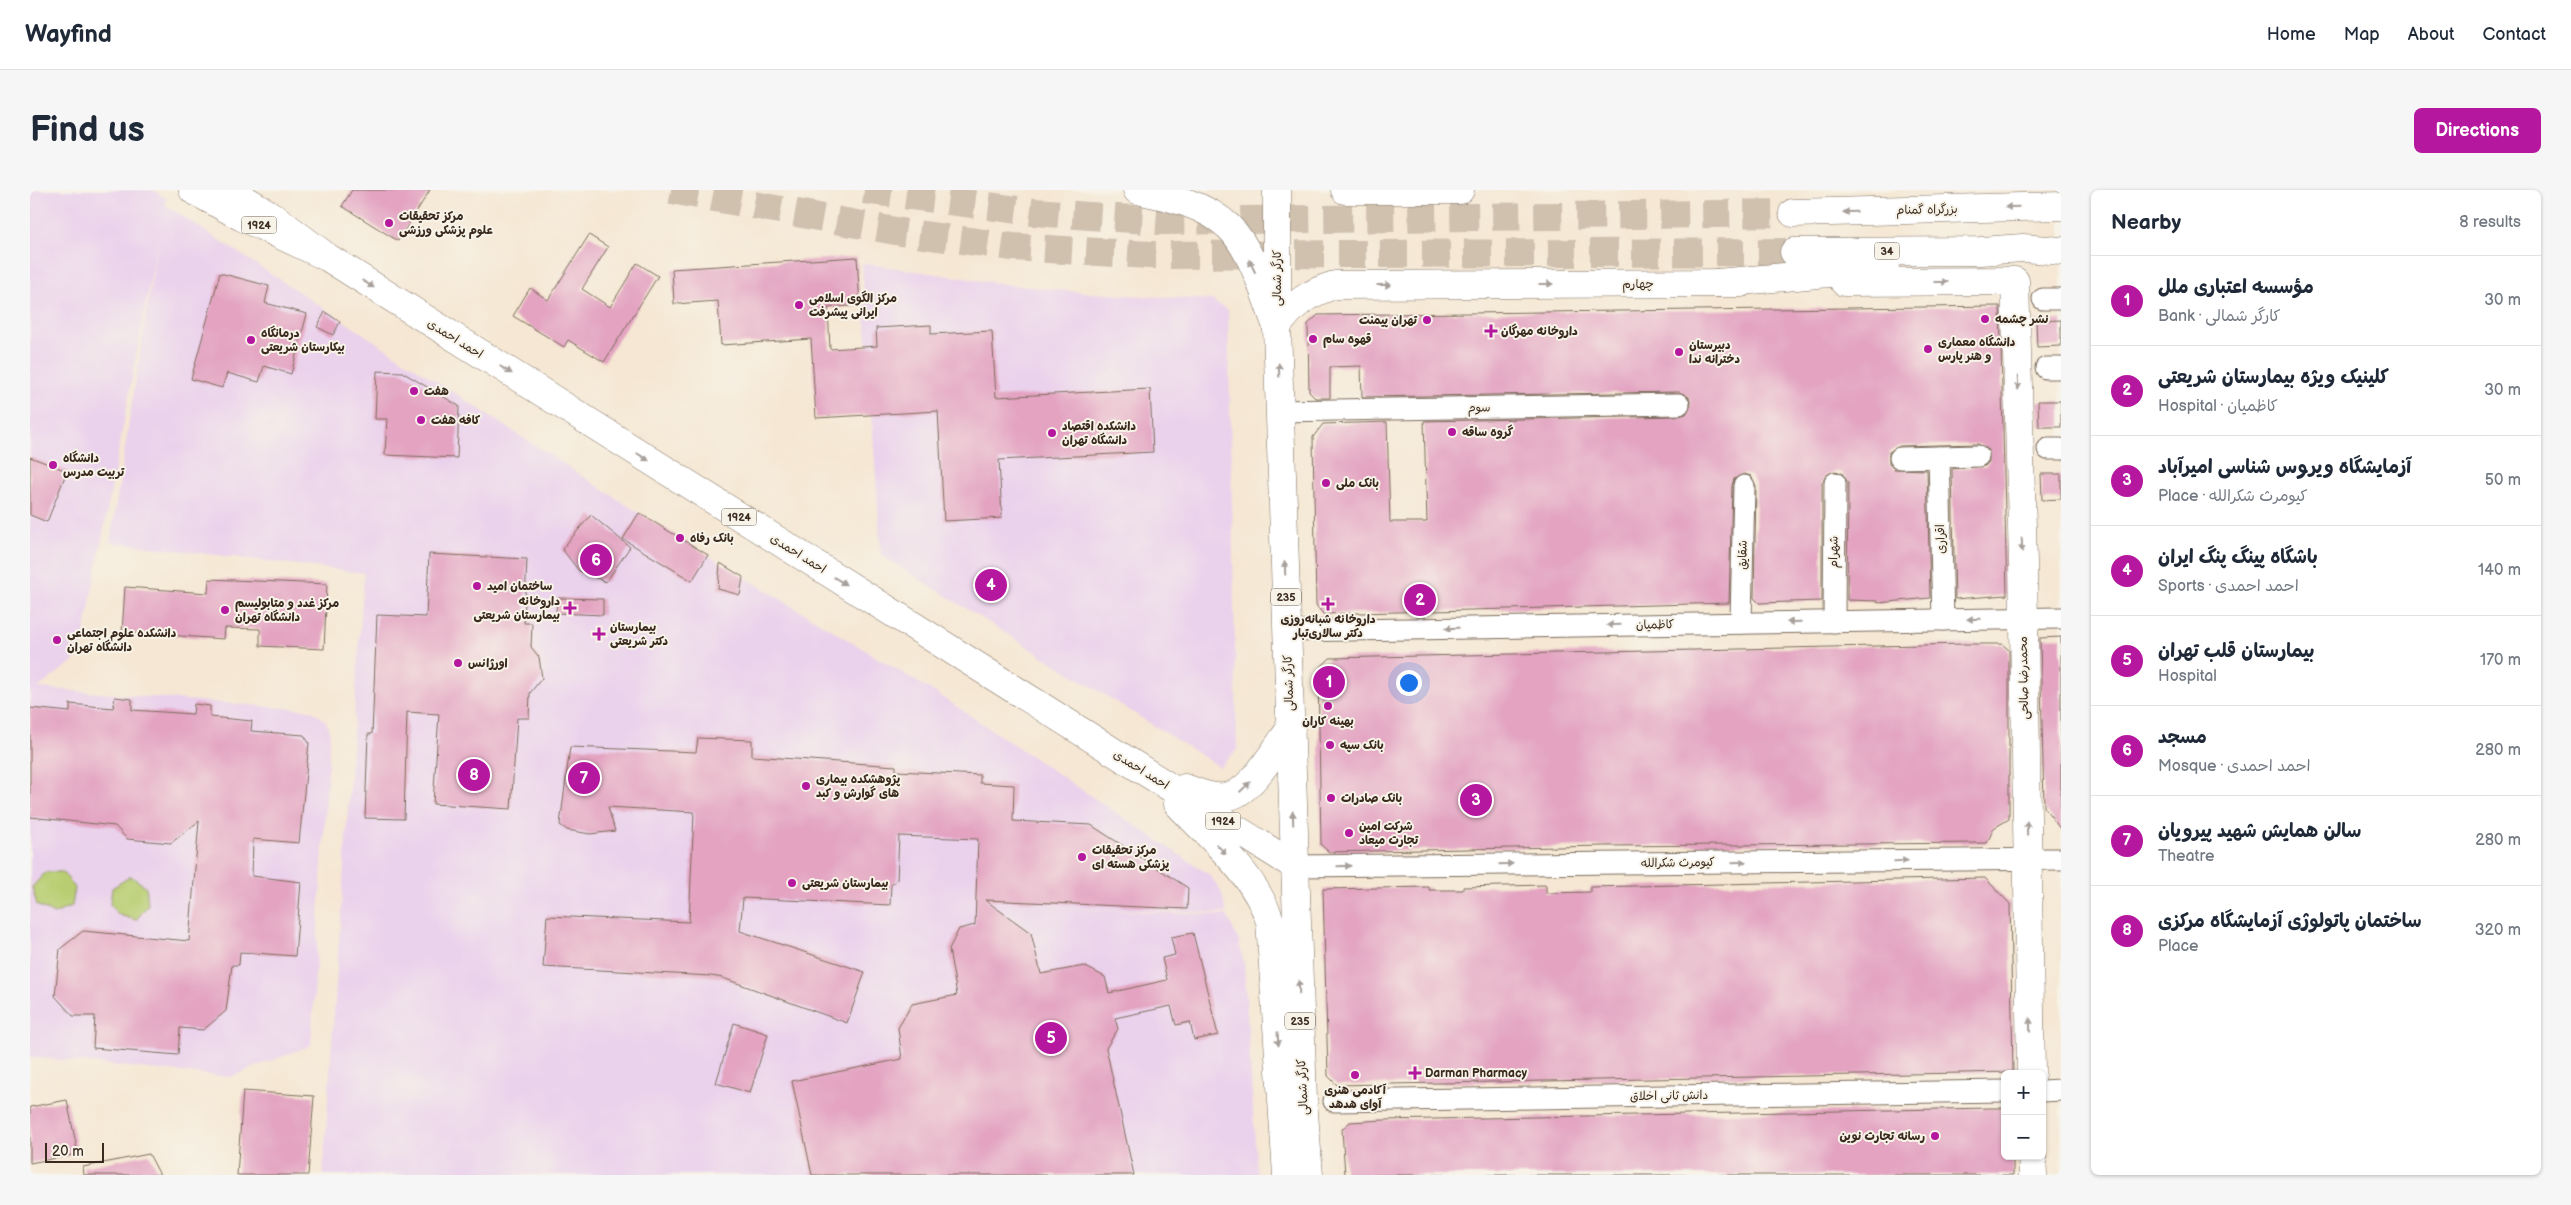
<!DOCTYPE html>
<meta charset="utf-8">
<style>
:root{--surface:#fff;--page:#f6f6f7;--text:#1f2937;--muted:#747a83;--line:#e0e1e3;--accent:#b5179e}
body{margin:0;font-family:"Balsamiq Sans","Playpen Sans Arabic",sans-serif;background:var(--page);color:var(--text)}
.controls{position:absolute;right:15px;bottom:15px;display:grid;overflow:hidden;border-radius:8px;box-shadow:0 1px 4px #0004}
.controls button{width:45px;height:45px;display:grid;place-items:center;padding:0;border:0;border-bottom:1px solid var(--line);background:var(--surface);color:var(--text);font:25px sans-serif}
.scale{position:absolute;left:15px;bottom:12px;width:59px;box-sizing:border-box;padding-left:5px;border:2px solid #3b2a1e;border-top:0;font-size:14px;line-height:18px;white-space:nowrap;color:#3b2a1e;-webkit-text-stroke:4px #f7f3e8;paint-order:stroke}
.you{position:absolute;left:1378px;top:492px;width:18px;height:18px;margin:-12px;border:4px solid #fff;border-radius:50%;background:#1a73e8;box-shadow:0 0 0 8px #1a73e833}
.badge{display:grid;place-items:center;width:32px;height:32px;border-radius:50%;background:var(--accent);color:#fff;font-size:16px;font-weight:700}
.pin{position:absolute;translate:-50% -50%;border:2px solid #fff;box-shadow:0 1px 5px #0006}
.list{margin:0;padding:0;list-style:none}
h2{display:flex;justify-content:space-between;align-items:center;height:65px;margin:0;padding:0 20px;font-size:21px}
h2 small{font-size:16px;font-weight:400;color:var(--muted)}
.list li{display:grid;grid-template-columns:32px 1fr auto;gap:15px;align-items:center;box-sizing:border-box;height:90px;padding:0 20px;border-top:1px solid var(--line)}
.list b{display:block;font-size:19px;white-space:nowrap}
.list p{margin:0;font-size:16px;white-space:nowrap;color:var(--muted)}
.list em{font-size:16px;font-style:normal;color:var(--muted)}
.map{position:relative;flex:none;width:2031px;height:985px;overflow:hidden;border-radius:8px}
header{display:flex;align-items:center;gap:30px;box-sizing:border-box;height:70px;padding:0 25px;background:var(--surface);border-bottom:1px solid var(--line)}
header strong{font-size:24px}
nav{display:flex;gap:28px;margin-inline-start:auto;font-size:18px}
.intro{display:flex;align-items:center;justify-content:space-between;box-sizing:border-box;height:120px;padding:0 30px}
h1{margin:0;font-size:35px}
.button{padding:12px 22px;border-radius:8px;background:var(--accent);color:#fff;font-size:18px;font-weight:700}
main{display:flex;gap:30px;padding:0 30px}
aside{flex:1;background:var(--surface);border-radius:8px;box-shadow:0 1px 4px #0004}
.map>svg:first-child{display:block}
.built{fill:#ead1ec}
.green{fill:#b8cd71;stroke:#7a7c48}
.building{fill:#e3a3c1}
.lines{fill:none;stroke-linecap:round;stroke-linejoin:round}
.highway-tunnel{stroke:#d0c1af;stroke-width:28;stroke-dasharray:28 14;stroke-linecap:butt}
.street-casing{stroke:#7c6c5d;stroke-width:23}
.secondary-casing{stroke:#7c6c5d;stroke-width:29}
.primary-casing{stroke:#7c6c5d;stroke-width:29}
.highway-casing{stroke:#7c6c5d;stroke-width:29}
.street{stroke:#fff;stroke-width:21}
.secondary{stroke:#fff;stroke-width:28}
.primary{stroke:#fff;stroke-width:28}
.highway{stroke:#fff;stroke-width:28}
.oneway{fill:#a79f9a}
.poi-dot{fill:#b5179e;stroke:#f7f3e8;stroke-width:2}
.labels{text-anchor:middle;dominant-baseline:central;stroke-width:4;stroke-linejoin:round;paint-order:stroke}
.shield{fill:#f7f3e8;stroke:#73665b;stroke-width:1}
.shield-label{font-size:11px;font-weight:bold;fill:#3b2a1e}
.street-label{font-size:12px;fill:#3b2a1e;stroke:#f7f3e8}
.poi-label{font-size:12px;font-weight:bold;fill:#3b2a1e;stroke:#f7f3e8;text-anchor:start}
</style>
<header>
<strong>Wayfind</strong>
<nav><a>Home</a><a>Map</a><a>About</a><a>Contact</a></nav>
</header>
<div class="intro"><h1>Find us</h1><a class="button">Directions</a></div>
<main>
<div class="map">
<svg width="2031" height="985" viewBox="0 0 2031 985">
<rect width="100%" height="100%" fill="#f7f3e8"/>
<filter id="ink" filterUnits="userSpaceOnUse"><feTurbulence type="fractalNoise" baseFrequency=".02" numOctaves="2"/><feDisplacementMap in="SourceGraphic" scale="10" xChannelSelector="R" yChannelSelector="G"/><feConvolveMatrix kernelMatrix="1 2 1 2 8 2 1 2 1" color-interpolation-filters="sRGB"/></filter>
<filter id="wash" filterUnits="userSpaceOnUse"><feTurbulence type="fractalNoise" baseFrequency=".0096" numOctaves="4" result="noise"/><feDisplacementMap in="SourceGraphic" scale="20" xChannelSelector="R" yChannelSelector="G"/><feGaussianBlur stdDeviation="1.12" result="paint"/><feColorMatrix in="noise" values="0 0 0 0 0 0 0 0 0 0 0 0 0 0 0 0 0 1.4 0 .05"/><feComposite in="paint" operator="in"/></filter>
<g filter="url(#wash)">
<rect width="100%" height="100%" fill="#f5e7d3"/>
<g class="built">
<polygon points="0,0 123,0 136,8 135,15 615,327 909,505 1180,685 1192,703 1196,723 992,717 1197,725 1209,752 1214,773 1227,985 293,985 334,383 80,352 129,44 50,466 8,498 281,520 296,531 300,544 281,855 200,887 0,867"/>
<polygon points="832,73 980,95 1061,103 1181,110 1198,120 1207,560 1190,577 851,365"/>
</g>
<g class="green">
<polygon points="16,682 33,682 45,698 42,716 24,724 7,715 2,697"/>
<polygon points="101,686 116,697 118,715 106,730 89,725 80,714 82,698"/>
</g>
<g id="blocks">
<g class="building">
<polygon points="322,0 400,0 368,51 312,16"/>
<polygon points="559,45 578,57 552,99 580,117 607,73 628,86 574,172 538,150 534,157 483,126 500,98 518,110"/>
<polygon points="827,67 830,115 798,118 800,159 847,156 846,138 901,135 901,144 962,141 966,207 1120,199 1123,262 969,270 972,328 914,331 908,221 786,228 781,149 691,155 688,111 644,114 642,79"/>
<polygon points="190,83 239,96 235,113 277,124 261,184 234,176 229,192 197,183 192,198 161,189"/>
<polygon points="1970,116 1977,405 1925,409 1922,279 1955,276 1959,272 1959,260 1948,254 1870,256 1859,262 1859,274 1864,279 1897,280 1900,408 1848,413 1848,411 1817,410 1818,293 1812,283 1805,281 1795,286 1792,293 1792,411 1729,413 1724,408 1726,296 1721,286 1714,284 1704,289 1702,296 1699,413 1293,424 1286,415 1283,247 1293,234 1357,232 1360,332 1397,332 1394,231 1649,226 1656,224 1661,214 1659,207 1649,202 1332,207 1331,176 1300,177 1300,208 1285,208 1279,202 1278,134 1288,125"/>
<polygon points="295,122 310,132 303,145 287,137"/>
<polygon points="2031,130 2031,156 2007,157 2006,131"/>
<polygon points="347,181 372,182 429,216 427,268 355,265 357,229 345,229"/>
<polygon points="2008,211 2031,211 2031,237 2009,237"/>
<polygon points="0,267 37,281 17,332 0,325"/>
<polygon points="2011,284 2031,284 2031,309 2012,310"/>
<polygon points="609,323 678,365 662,391 593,349"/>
<polygon points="561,325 600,357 576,392 549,381 532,359"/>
<polygon points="399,364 497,369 494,433 502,433 501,457 509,467 512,488 500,503 499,528 487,528 481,619 403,614 409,524 377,522 374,629 335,628 338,544 342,544 347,425 396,427"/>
<polygon points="690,373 713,387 710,405 688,399"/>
<polygon points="179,389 297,394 294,459 230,456 230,439 195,438 194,449 92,442 95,397 178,403"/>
<polygon points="527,408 573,409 573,425 526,423"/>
<polygon points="2031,447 2031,640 2014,617 2010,448"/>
<polygon points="1937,454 1972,454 1979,460 1979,629 1964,638 1957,653 1573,656 1299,662 1291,655 1288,480 1300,468"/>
<polygon points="85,507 102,509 102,520 163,524 164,514 180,516 180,527 222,531 221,541 274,545 279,553 269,653 223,649 222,686 271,692 265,766 210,762 209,775 202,775 196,821 173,840 150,838 148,865 63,858 65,826 43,826 25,806 30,759 53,741 159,751 169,631 141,653 97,649 85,636 0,627 0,518 40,522 40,514 83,518"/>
<polygon points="668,548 722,550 722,566 866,576 866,581 950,585 950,593 984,595 983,631 1061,635 1158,698 1157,719 955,710 1001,743 1011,784 1054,776 1075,787 1079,803 1137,790 1132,768 1145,765 1141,747 1163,743 1188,845 1164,850 1160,832 1146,835 1141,816 1085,828 1088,839 1076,858 1104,985 782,985 762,891 872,869 868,838 882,814 927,805 919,759 929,739 945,735 948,649 869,646 867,690 861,695 860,715 713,708 710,741 835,782 817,833 693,788 681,786 513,777 517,726 659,732 664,622 578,617 585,641 560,644 537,640 530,635 540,557 666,562"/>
<polygon points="1955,688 1980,714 1983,882 1307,895 1298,886 1293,699 1399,697 1399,700 1433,700 1433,697 1516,695 1516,703 1560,702 1560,697"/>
<polygon points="704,833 738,844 720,903 686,893"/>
<polygon points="213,901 284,906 278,985 207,985"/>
<polygon points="37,910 48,964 0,973 0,917"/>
<polygon points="1961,918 1975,918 1975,966 1983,966 1983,985 1315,985 1312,939 1320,932 1354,930"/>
<polygon points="119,964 130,985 54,985 53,977"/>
</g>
</g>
</g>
<g filter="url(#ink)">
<use href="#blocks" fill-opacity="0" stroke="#7c6c5d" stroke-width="1"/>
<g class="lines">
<g class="highway-tunnel">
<polyline points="641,0 871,42 983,57 1120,65 1764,62"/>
<polyline points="834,0 1004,22 1130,31 1763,23"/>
</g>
<defs>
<g id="street">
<polyline points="2013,109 2031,109"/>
<polyline points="2016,178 2031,178"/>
<polyline points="1250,221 1649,214"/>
<polyline points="2018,259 2031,259"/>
<polyline points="1909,267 1948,266"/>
<polyline points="1870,268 1909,267 1913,430"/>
<polyline points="1804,432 1805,293"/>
<polyline points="1711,433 1714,296"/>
<polyline points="1257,441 2031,428"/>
<polyline points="1265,676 2031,669"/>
<polyline points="2012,901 2031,900"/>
<polyline points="1304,911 1975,901"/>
</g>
<g id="secondary">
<polyline points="1814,92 1985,91 1993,373 2001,884"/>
<path d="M 1247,137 C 1263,114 1278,103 1305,95 L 1711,93"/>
<polyline points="2002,966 2003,985"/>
</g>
<g id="primary">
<polyline points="163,0 212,27 297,67 1265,676"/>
<polyline points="1247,0 1247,137 1273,911 1279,985"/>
<path d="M 1155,598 C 1169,603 1185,610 1200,606 C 1222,601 1247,556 1261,538"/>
<path d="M 1148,614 C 1182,650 1224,683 1240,731 L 1257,985"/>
</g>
<g id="highway">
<polyline points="200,0 245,28 297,67"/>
<path d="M 1107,0 C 1139,7 1175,14 1199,37 C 1222,59 1236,108 1247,137"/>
<polyline points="1315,0 1430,0"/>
<polyline points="1763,23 2031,16"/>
<polyline points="1764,62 1950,61 1993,58 2031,61"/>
<polyline points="1687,93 1855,78"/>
</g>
</defs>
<use href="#street" class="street-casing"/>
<use href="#secondary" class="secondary-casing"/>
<use href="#primary" class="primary-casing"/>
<use href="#highway" class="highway-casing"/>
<use href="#street" class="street"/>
<use href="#secondary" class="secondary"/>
<use href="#primary" class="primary"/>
<use href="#highway" class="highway"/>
</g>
<defs><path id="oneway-solid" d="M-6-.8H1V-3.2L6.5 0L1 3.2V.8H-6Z" transform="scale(1.25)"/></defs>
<g class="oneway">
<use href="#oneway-solid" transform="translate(1982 17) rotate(179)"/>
<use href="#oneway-solid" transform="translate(1820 22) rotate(179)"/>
<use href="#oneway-solid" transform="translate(1222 76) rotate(-116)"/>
<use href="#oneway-solid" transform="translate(1911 92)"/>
<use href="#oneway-solid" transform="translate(338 94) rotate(32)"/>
<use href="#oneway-solid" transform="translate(1516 94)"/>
<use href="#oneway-solid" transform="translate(1354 95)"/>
<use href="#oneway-solid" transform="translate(476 180) rotate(32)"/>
<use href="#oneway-solid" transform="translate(1249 180) rotate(-92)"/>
<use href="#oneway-solid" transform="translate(1988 193) rotate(88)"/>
<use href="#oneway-solid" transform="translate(613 267) rotate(32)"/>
<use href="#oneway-solid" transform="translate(1992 355) rotate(88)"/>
<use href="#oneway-solid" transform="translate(1255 378) rotate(-92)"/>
<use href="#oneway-solid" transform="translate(810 391) rotate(32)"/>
<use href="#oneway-solid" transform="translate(1944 429) rotate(179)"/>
<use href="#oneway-solid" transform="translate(1764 432) rotate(179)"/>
<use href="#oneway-solid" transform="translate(1584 435) rotate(179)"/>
<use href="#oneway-solid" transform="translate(1422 438) rotate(179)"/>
<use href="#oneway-solid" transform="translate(1215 597) rotate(-44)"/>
<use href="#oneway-solid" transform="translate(1263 628) rotate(-92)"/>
<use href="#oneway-solid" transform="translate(1997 638) rotate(-91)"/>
<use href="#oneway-solid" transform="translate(1191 659) rotate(46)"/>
<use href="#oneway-solid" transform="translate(1871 671) rotate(-1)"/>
<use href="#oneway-solid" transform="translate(1709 672) rotate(-1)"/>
<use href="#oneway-solid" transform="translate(1476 674) rotate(-1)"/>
<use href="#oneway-solid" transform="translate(1314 676) rotate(-1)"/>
<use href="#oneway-solid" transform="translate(1269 797) rotate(-92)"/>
<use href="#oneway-solid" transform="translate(2000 835) rotate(-91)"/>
<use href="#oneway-solid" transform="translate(1248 849) rotate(86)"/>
</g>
</g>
<g class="poi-dot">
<circle cx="359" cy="33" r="5"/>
<circle cx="769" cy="115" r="5"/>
<circle cx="1955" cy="129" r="5"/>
<circle cx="1397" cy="130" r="5"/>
<path d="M1458.5 133.5h5v5h5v5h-5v5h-5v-5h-5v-5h5z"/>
<circle cx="1283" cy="149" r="5"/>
<circle cx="221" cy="150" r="5"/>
<circle cx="1898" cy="159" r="5"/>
<circle cx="1649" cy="162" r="5"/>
<circle cx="384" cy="201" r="5"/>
<circle cx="391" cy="230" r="5"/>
<circle cx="1422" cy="242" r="5"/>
<circle cx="1022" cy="243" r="5"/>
<circle cx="23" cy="275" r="5"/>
<circle cx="1296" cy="293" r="5"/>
<circle cx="650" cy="348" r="5"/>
<circle cx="447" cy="396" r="5"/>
<path d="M1295.5 406.5h5v5h5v5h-5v5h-5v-5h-5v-5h5z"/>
<path d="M537.5 410.5h5v5h5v5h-5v5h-5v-5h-5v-5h5z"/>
<circle cx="195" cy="420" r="5"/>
<path d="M566.5 436.5h5v5h5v5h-5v5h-5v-5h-5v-5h5z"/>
<circle cx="27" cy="450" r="5"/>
<circle cx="428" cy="473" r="5"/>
<circle cx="1298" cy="516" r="5"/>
<circle cx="1300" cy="555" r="5"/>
<circle cx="776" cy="596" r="5"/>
<circle cx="1301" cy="608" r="5"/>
<circle cx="1319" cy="643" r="5"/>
<circle cx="1052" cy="667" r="5"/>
<circle cx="762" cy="693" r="5"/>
<path d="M1382.5 875.5h5v5h5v5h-5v5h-5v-5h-5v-5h5z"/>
<circle cx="1325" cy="885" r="5"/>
<circle cx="1905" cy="946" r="5"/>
</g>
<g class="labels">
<g class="shield">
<rect x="211.5" y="26.5" width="35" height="17" rx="4"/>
<rect x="1844.5" y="52.5" width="25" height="17" rx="4"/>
<rect x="691.5" y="318.5" width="35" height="17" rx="4"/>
<rect x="1241" y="398.5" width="30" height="17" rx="4"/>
<rect x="1175.5" y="622.5" width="35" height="17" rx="4"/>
<rect x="1255" y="822.5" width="30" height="17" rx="4"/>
</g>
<g class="shield-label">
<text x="229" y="35">1924</text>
<text x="1857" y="61">34</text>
<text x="709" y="327">1924</text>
<text x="1256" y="407">235</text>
<text x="1193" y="631">1924</text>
<text x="1270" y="831">235</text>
</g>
<g class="street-label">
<text transform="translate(1897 20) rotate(-1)">بزرگراه گمنام</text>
<text transform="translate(1247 88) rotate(-90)">کارگر شمالی</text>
<text x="1608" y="94">چهارم</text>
<text transform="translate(425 149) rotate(32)">احمد احمدی</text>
<text transform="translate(1449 218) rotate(-1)">سوم</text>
<text transform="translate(1911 349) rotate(-92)">اقراری</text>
<text transform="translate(1804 362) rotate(-89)">شهرام</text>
<text transform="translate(768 364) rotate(32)">احمد احمدی</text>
<text transform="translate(1713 365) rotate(-89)">شقایق</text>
<text transform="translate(1625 435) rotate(-1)">کاظمیان</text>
<text transform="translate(1994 488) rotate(-91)">محمدرضا صالحی</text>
<text transform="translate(1259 493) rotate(-92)">کارگر شمالی</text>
<text transform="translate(1111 580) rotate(32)">احمد احمدی</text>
<text transform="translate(1648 673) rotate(-1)">کیومرث شکرالله</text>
<text transform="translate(1273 897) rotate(-93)">کارگر شمالی</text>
<text transform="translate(1639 906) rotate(-1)">دانش ثانی اخلاق</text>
</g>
<g class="poi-label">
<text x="369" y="26">مرکز تحقیقات<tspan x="369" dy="14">علوم پزشکی ورزشی</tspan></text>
<text x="779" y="108">مرکز الگوی اسلامی<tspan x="779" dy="14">ایرانی پیشرفت</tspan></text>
<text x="1965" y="129">نشر چشمه</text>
<text x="1387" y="130" text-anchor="end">تهران پیمنت</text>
<text x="1471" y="141">داروخانه مهرگان</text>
<text x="231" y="143">درمانگاه<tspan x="231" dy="14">بیکارستان شریعتی</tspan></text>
<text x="1293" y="149">قهوه سام</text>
<text x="1908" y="152">دانشگاه معماری<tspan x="1908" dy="14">و هنر پارس</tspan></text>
<text x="1659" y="155">دبیرستان<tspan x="1659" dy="14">دخترانه ندا</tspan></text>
<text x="394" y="201">هفت</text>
<text x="401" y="230">کافه هفت</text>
<text x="1032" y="236">دانشکده اقتصاد<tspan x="1032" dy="14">دانشگاه تهران</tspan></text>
<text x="1432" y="242">گروه ساقه</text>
<text x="33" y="268">دانشگاه<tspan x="33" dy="14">تربیت مدرس</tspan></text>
<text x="1306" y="293">بانک ملی</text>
<text x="660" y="348">بانک رفاه</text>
<text x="457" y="396">ساختمان امید</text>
<text x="530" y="411" text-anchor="end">داروخانه<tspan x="530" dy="14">بیمارستان شریعتی</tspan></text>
<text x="205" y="413">مرکز غدد و متابولیسم<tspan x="205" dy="14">دانشگاه تهران</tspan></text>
<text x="1298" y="429" text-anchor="middle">داروخانه شبانه‌روزی<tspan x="1298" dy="14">دکتر سالاری‌تبار</tspan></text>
<text x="580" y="437">بیمارستان<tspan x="580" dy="14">دکتر شریعتی</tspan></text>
<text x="37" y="443">دانشکده علوم اجتماعی<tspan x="37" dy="14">دانشگاه تهران</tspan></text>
<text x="438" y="473">اورژانس</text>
<text x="1298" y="531" text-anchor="middle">بهینه کاران</text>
<text x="1310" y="555">بانک سپه</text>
<text x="786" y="589">پژوهشکده بیماری<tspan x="786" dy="14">های گوارش و کبد</tspan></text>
<text x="1311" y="608">بانک صادرات</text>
<text x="1329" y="636">شرکت امین<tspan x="1329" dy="14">تجارت میعاد</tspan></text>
<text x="1062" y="660">مرکز تحقیقات<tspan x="1062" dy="14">پزشکی هسته ای</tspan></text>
<text x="772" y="693">بیمارستان شریعتی</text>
<text x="1395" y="883">Darman Pharmacy</text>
<text x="1325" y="900" text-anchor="middle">آکادمی هنری<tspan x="1325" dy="14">آوای هدهد</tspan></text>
<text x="1895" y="946" text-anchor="end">رسانه تجارت نوین</text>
</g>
</g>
</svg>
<div class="controls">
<button>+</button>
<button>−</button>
</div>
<div class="scale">20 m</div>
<div class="you"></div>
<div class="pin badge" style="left:1299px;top:492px">1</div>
<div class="pin badge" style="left:1390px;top:410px">2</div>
<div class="pin badge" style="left:1446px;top:610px">3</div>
<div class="pin badge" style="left:961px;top:395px">4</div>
<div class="pin badge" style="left:1021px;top:848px">5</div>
<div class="pin badge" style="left:566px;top:370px">6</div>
<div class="pin badge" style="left:554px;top:588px">7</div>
<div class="pin badge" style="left:444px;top:585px">8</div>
</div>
<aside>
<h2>Nearby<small>8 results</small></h2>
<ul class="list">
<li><span class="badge">1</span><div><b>مؤسسه اعتباری ملل</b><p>Bank · کارگر شمالی</p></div><em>30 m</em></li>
<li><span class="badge">2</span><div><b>کلینیک ویژه بیمارستان شریعتی</b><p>Hospital · کاظمیان</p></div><em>30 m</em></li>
<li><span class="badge">3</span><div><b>آزمایشگاه ویروس شناسی امیرآباد</b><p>Place · کیومرث شکرالله</p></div><em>50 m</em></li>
<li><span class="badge">4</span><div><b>باشگاه پینگ پنگ ایران</b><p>Sports · احمد احمدی</p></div><em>140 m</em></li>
<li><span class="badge">5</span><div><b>بیمارستان قلب تهران</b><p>Hospital</p></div><em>170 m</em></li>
<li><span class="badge">6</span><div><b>مسجد</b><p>Mosque · احمد احمدی</p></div><em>280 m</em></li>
<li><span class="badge">7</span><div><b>سالن همایش شهید پیرویان</b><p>Theatre</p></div><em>280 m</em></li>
<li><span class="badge">8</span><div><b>ساختمان پاتولوژی آزمایشگاه مرکزی</b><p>Place</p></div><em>320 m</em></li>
</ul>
</aside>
</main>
